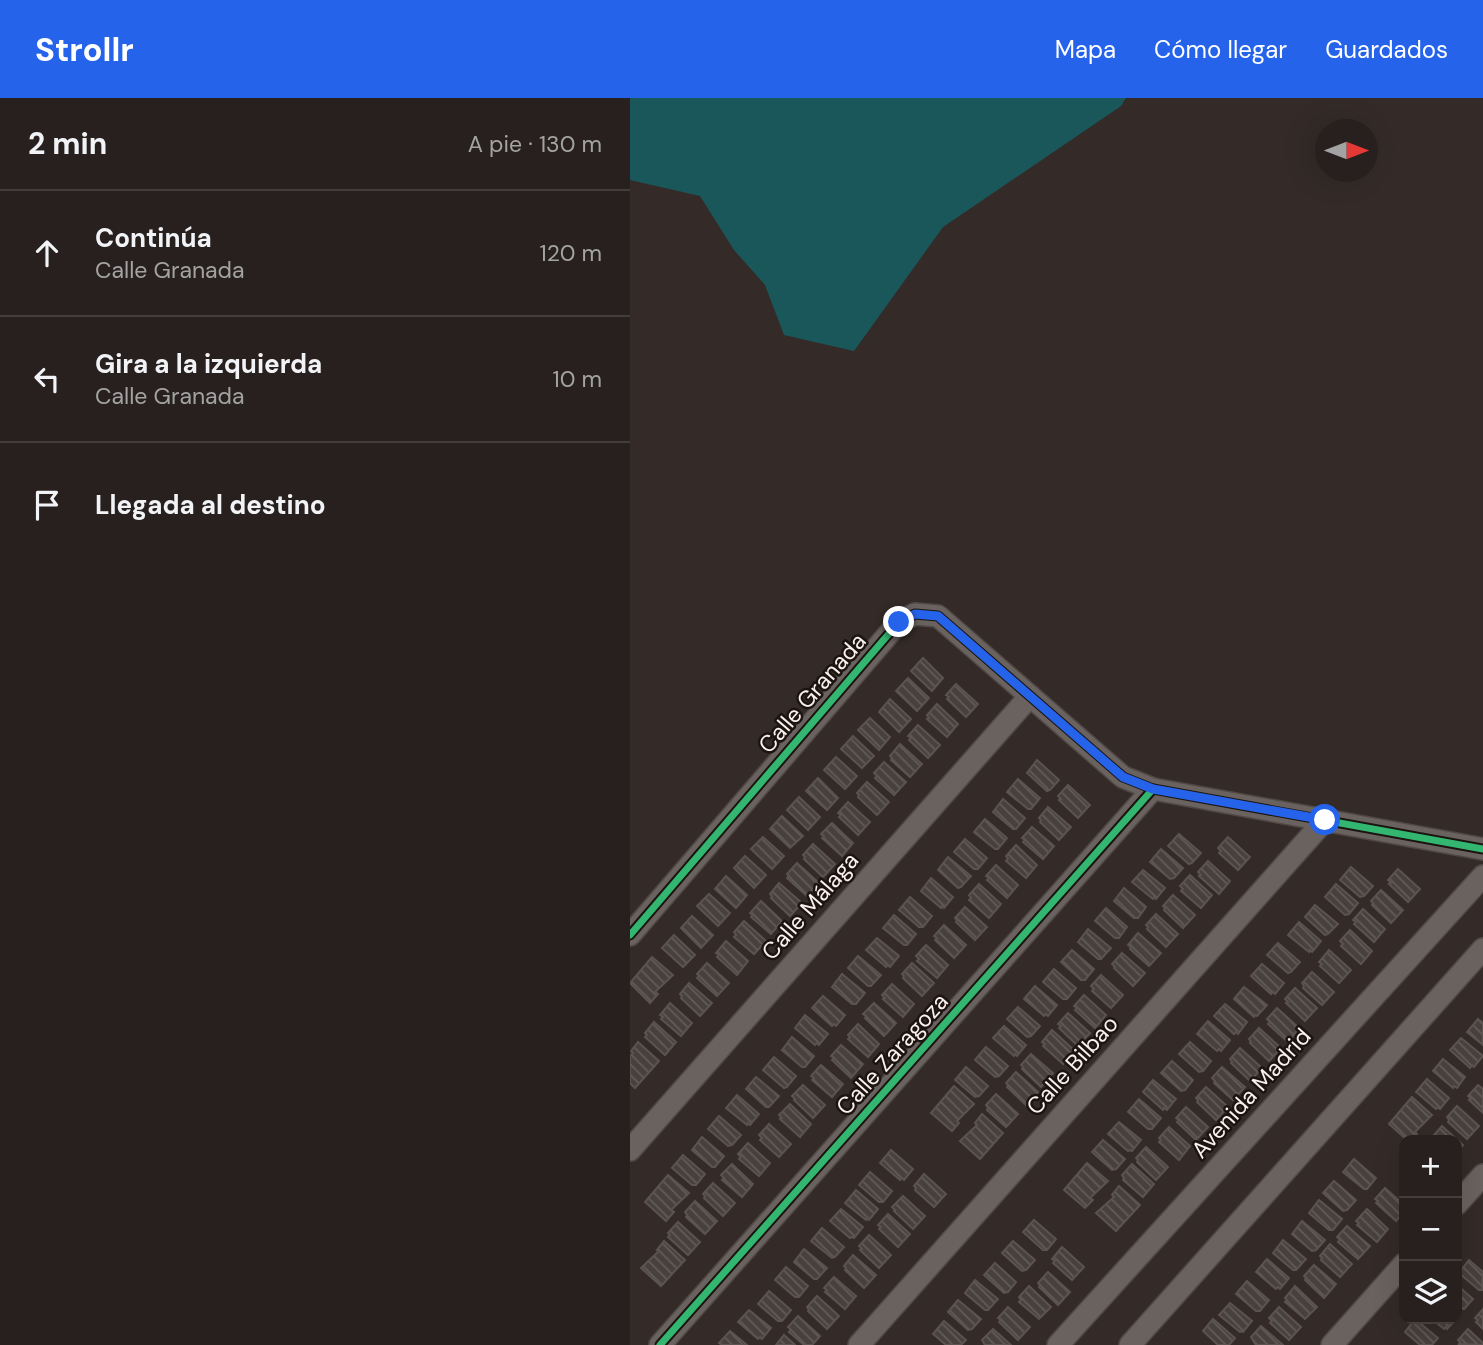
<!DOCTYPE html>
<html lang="es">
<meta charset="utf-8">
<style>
:root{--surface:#27201e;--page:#2f2827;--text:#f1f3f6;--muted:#a4a3a4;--line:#433e3c;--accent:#2563eb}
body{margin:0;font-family:"DM Sans",sans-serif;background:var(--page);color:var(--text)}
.controls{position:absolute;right:21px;bottom:21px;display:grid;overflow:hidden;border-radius:14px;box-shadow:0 7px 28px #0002}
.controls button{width:63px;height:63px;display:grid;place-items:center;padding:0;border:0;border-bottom:2px solid var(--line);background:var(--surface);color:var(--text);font:35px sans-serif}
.compass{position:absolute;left:685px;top:21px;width:63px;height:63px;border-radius:50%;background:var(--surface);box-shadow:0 7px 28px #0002;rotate:90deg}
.stop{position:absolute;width:21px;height:21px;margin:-16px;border:5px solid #2563eb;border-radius:50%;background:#fff}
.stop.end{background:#2563eb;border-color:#fff;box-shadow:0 2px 7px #0008}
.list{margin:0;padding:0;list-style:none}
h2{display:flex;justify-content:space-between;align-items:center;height:91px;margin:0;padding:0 28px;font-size:30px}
h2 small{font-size:23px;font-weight:400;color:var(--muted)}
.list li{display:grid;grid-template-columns:46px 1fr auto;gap:21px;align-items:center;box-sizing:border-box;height:126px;padding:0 28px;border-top:2px solid var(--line)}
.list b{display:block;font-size:26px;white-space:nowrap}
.list p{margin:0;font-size:23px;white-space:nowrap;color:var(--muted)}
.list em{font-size:23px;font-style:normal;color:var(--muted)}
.icon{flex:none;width:38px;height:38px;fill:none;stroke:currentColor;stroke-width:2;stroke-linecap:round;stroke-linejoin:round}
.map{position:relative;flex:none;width:853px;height:1247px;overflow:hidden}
header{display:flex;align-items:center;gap:42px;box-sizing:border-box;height:98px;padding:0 35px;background:var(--accent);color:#fff}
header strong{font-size:33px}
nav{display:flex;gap:38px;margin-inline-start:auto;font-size:24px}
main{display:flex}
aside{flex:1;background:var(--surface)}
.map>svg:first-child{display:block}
.water{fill:#1a575b}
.building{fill:url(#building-back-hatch);stroke:#5b5350;stroke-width:2}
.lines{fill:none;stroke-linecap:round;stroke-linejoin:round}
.street-casing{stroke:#504845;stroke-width:24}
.street{stroke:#6a625f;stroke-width:21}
.cycleway-casing{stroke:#1b1411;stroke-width:11}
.cycleway{stroke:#33b770;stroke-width:7}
.route{stroke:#2563eb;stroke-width:9}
.labels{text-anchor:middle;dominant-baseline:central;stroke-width:5;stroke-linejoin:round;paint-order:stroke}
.street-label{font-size:23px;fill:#fbf0eb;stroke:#1b1411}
</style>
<header>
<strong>Strollr</strong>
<nav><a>Mapa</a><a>Cómo llegar</a><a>Guardados</a></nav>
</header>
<main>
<aside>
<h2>2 min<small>A pie · 130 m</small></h2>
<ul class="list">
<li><svg class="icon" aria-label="ahead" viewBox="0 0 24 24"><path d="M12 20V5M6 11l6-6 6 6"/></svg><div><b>Continúa</b><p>Calle Granada</p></div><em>120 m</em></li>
<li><svg class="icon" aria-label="left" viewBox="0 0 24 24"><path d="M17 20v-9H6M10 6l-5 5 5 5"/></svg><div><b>Gira a la izquierda</b><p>Calle Granada</p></div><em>10 m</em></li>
<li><svg class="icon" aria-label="arrive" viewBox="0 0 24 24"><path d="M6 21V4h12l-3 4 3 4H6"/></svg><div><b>Llegada al destino</b></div></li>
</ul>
</aside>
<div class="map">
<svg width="853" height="1247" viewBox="0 0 853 1247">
<defs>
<pattern id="building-back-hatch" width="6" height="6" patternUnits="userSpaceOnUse" patternTransform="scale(1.75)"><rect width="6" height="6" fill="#47403d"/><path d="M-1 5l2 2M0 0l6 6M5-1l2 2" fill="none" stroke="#625c59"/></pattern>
</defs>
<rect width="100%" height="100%" fill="#342b28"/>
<polygon class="water" points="0,0 496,0 491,8 313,129 224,253 154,237 135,187 104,152 70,98 0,82"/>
<g class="building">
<polygon points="293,560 313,580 302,593 281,573"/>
<polygon points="278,580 299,600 287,613 266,593"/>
<polygon points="326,586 348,606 336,619 317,601 319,599 316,597"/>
<polygon points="260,601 281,621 269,634 249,614"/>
<polygon points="307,606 328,626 317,639 297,621 299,620 297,617"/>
<polygon points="240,620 260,639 249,652 228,632"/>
<polygon points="288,627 310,647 298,660 279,642 281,640 278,638"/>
<polygon points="223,638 244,658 232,670 211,651"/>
<polygon points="270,646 292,666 280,679 261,662 262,660 260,658"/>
<polygon points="206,659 227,678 215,691 194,672"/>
<polygon points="407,662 429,682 420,692 417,693 397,675"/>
<polygon points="254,664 276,684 264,697 245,680 247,678 244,675"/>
<polygon points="188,680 208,700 197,712 176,693"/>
<polygon points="388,681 410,700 401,711 398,711 377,694"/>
<polygon points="237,684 259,704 247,717 228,699 229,697 227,695"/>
<polygon points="438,687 460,707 448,720 429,702 431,701 428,698"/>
<polygon points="169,699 190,719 178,732 157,712"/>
<polygon points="373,701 395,720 386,731 383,731 363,714"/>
<polygon points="218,704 240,724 228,737 209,719 211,717 208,715"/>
<polygon points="418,709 441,729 429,742 410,724 411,722 409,720"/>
<polygon points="152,718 173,738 160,750 140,731"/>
<polygon points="355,721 377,740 368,751 365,751 344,734"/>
<polygon points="202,725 223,745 212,758 192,740 194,738 191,736"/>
<polygon points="402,729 424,748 413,761 393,744 395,742 392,740"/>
<polygon points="549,736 571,755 562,765 559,766 538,748"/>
<polygon points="133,739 154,758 142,771 121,751"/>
<polygon points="598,739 620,759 608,772 589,755 591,753 588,750"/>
<polygon points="335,741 357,760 348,771 344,771 324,754"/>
<polygon points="183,746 205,766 193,779 174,761 175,759 173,757"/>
<polygon points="386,747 407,767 396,780 376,763 378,761 376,758"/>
<polygon points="531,751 553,770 544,780 540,781 520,764"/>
<polygon points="115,758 136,777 124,790 104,770"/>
<polygon points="318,759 341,778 331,789 328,790 308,772"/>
<polygon points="578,763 600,783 589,796 569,778 571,777 568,774"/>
<polygon points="167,765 189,785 177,798 157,780 159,778 157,776"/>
<polygon points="366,767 388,787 377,800 357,782 359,780 356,778"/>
<polygon points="721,769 743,788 734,798 730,799 710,782"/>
<polygon points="768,771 790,791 778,804 759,786 761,785 758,782"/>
<polygon points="513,772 535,790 526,801 524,799 523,801 502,784"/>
<polygon points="560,777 582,797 571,810 551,793 553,791 550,788"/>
<polygon points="96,778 117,797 106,810 85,791"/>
<polygon points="301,780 323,799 314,810 312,808 311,810 291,793"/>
<polygon points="149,785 172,805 160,818 141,800 142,798 140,796"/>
<polygon points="349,786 371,806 359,820 339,802 341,800 339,797"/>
<polygon points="706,786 728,805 719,816 715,817 695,799"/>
<polygon points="494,790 516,809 508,820 504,820 484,803"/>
<polygon points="751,792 773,812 761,825 742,807 743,805 741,803"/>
<polygon points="79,796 100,815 88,828 67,808"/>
<polygon points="543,797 565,817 553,830 534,812 535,810 533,808"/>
<polygon points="280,799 302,818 293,829 289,829 269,812"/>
<polygon points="131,803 152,823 141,836 121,819 123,817 120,815"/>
<polygon points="685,807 708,826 698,836 695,837 675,819"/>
<polygon points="335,809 357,829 345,842 326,824 327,822 325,820"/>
<polygon points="476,810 497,829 489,840 485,840 465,823"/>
<polygon points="733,811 755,831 744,844 724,826 726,824 723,822"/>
<polygon points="526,816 548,836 536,849 517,831 518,829 516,827"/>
<polygon points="264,817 286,836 277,847 274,847 253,830"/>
<polygon points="62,818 83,837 71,850 51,830"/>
<polygon points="114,823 136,843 124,856 104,839 106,837 104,834"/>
<polygon points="669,824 691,843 682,854 680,852 679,854 658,837"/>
<polygon points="314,827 336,847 324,860 305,842 307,840 304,838"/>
<polygon points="458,831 481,850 471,861 468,861 448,844"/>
<polygon points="720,832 742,853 731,866 711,848 713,846 710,843"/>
<polygon points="508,835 531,855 519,868 500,851 501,849 498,847"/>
<polygon points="44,837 65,857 53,869 32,850"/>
<polygon points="247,840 269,858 260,869 258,867 256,869 236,852"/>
<polygon points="96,843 118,863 107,877 87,859 89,857 86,855"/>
<polygon points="648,845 670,864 661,874 658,875 637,857"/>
<polygon points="296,847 318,867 307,880 287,863 289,861 286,858"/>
<polygon points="442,852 464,871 455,882 451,882 431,864"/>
<polygon points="699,852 721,872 709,885 690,868 692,866 689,864"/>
<polygon points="492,855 515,875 503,888 484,870 485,869 482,866"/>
<polygon points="228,858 251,877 241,888 238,888 218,870"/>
<polygon points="22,859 43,877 25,894 28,896 20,905 0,885"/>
<polygon points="77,865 99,885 87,898 67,880 69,878 67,876"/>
<polygon points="282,865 304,885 292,898 273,880 274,878 272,876"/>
<polygon points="632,866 654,885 645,896 643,894 641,896 621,878"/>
<polygon points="424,871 446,890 437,901 433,901 413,884"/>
<polygon points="682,874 704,894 692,907 673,890 674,888 672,885"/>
<polygon points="212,876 235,895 226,906 222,906 202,889"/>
<polygon points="471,877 493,897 481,910 462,893 464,891 461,888"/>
<polygon points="59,885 82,905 70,918 51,900 52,898 50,896"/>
<polygon points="262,886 284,906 273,919 253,901 255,900 252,897"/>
<polygon points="405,888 427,907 418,918 416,916 414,918 394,901"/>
<polygon points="614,889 637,907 627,918 625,917 624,919 604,901"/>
<polygon points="665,890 687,910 675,923 656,905 658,904 655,901"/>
<polygon points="454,897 476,917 465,930 445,912 447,910 444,908"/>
<polygon points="193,898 215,917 206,928 204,926 202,928 182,910"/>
<polygon points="40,905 62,925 51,938 31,921 33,919 30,917"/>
<polygon points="244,905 266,925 254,938 235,920 236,918 233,916"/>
<polygon points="595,906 617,924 608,936 606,934 604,936 584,918"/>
<polygon points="388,909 410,928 401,938 397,939 377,921"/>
<polygon points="647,910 669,930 658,944 638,926 640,924 637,921"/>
<polygon points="438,915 460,935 448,948 429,930 431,928 428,926"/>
<polygon points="175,917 198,936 189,947 187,945 185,947 165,930"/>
<polygon points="848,921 853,925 853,947 837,934"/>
<polygon points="578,923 600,942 591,953 589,951 587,953 567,936"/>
<polygon points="24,924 46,944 35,957 15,939 17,937 15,935"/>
<polygon points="228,926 249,946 238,959 218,941 220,939 218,937"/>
<polygon points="374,928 396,947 387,958 385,956 384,958 363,940"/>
<polygon points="629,930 651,950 639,963 620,945 621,944 619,941"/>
<polygon points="422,932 444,952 433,966 413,948 415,946 412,944"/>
<polygon points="162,939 184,958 175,969 172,969 152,952"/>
<polygon points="831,940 853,958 844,969 842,967 840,970 820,952"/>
<polygon points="8,944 29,963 5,990 0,985 0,958 3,955 1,953"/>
<polygon points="560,944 581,963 573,973 569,974 549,956"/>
<polygon points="211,947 233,966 221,980 202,962 204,960 201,958"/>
<polygon points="356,949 378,968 369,978 365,979 345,962"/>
<polygon points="610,950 632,970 620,983 601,965 602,964 600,961"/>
<polygon points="401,956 423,975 411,989 392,971 393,969 391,967"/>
<polygon points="144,959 166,978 157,989 154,990 133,972"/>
<polygon points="813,961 835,979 827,990 824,988 823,990 803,973"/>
<polygon points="542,963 563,982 555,992 551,993 531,975"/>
<polygon points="191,967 213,986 202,999 182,982 184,980 181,978"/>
<polygon points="336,969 358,988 349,998 345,999 325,982"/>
<polygon points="592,969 615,989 603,1002 584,985 585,983 582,980"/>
<polygon points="386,974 408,994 396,1007 377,989 378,987 376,985"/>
<polygon points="126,979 149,998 139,1009 136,1009 116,991"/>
<polygon points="797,981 819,1000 810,1011 808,1009 806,1011 786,994"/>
<polygon points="523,982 546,1001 537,1012 534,1010 533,1012 513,994"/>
<polygon points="173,987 195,1007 183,1020 164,1002 165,1001 162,998"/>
<polygon points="848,987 853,991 853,1015 839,1002 841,1001 838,998"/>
<polygon points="324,988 344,1006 327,1023 329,1025 322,1033 301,1015"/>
<polygon points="576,989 598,1009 586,1022 567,1004 568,1002 566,1000"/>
<polygon points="366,996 388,1016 376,1029 357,1012 358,1010 356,1007"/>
<polygon points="107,997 129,1016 120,1027 118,1025 117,1027 96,1010"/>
<polygon points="782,999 802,1017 785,1034 787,1036 782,1042 777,1042 759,1026"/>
<polygon points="509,1001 531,1020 522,1031 518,1031 498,1014"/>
<polygon points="160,1006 181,1026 170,1039 150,1021 152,1020 149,1017"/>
<polygon points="827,1008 849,1028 837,1041 818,1024 819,1022 817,1019"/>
<polygon points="556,1009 578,1029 566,1042 547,1024 549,1022 546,1020"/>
<polygon points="352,1016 373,1035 350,1061 330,1043 347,1027 345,1025"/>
<polygon points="89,1018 111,1037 102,1047 98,1048 78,1031"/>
<polygon points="489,1024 511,1042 502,1053 500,1052 498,1053 478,1036"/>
<polygon points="139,1026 161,1046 149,1059 130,1042 132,1040 129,1037"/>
<polygon points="812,1028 833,1047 827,1054 827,1042 803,1042 807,1039 804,1037"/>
<polygon points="539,1029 560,1048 549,1062 529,1044 531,1042 529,1040"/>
<polygon points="72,1039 94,1058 85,1069 82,1069 62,1052"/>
<polygon points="473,1042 495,1061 486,1071 482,1072 462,1054"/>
<polygon points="118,1045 140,1065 129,1078 109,1061 111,1059 108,1056"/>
<polygon points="516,1049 538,1069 526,1082 507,1064 508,1062 506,1060"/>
<polygon points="261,1052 283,1071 274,1082 272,1080 270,1082 250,1065"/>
<polygon points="53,1057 75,1076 66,1087 62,1087 42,1070"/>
<polygon points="724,1061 746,1080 737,1091 734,1091 713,1074"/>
<polygon points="457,1065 478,1083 460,1100 463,1102 455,1110 434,1092"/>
<polygon points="102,1066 123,1086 112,1099 92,1082 94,1080 91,1077"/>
<polygon points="502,1066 524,1086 513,1099 493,1082 494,1080 492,1077"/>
<polygon points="240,1074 262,1093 253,1104 249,1104 229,1087"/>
<polygon points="294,1076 316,1096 304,1109 285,1092 286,1090 284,1088"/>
<polygon points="38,1077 59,1095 41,1112 44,1114 36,1123 15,1104"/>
<polygon points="704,1083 726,1102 717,1112 713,1113 693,1095"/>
<polygon points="83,1085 105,1105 93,1118 74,1100 75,1098 73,1096"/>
<polygon points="489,1088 510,1107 486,1133 466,1115 484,1099 482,1097"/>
<polygon points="755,1090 774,1107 774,1113 766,1123 746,1105 748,1103 745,1101"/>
<polygon points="226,1092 248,1111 239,1122 237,1120 236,1122 215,1105"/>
<polygon points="273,1098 295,1118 283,1131 264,1113 265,1112 262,1109"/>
<polygon points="689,1102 712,1121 703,1132 699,1132 679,1115"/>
<polygon points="65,1103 87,1123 75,1136 56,1119 57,1117 55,1114"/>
<polygon points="211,1111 233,1129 224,1140 222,1139 220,1140 200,1123"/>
<polygon points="737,1111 758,1131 747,1144 727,1127 729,1125 726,1123"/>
<polygon points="258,1116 280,1136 268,1149 249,1131 251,1129 248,1127"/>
<polygon points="404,1122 426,1141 417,1152 413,1152 393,1134"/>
<polygon points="672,1123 695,1142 686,1152 682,1153 662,1136"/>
<polygon points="48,1124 70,1144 58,1157 38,1139 40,1137 38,1135"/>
<polygon points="717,1128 740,1148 728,1161 708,1144 710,1142 707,1139"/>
<polygon points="192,1130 214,1149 205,1159 202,1160 181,1143"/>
<polygon points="239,1137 261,1157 249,1170 230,1152 232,1151 229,1148"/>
<polygon points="653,1142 676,1161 666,1172 663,1172 643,1155"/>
<polygon points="34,1143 55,1162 31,1188 11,1170 29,1153 27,1152"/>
<polygon points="383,1143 405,1162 396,1172 392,1173 372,1155"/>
<polygon points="700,1146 722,1166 710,1179 691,1162 692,1160 690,1158"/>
<polygon points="432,1149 454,1169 442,1182 423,1165 425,1163 422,1161"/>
<polygon points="174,1151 197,1170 187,1181 184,1181 164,1164"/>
<polygon points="223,1157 246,1177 234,1190 215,1172 216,1170 214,1168"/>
<polygon points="637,1161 659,1180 650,1191 648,1189 646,1191 626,1174"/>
<polygon points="839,1162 853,1174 852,1192 849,1192 829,1175"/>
<polygon points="365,1165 386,1184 378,1194 374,1195 354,1177"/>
<polygon points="684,1167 706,1186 694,1200 675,1182 676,1180 674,1178"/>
<polygon points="156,1169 178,1188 169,1199 165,1199 145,1182"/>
<polygon points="418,1174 440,1194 428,1207 409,1189 410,1187 408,1185"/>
<polygon points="204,1179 226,1198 215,1211 195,1194 197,1192 194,1190"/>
<polygon points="345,1182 368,1201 358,1212 355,1212 335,1195"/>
<polygon points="617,1183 639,1202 630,1213 626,1213 606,1196"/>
<polygon points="827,1187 843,1201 834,1211 827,1209"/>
<polygon points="399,1188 421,1209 409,1221 389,1204 391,1202 389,1199"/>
<polygon points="665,1188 687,1209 675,1221 655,1204 657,1202 655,1200"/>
<polygon points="139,1193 161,1212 152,1223 148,1223 128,1206"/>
<polygon points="187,1198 209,1218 197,1231 178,1213 179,1212 177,1209"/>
<polygon points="328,1202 351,1221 342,1231 338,1232 318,1214"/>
<polygon points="600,1205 622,1223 613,1234 611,1233 610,1234 589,1217"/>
<polygon points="378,1209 400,1229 388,1242 369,1224 371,1222 368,1220"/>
<polygon points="649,1209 671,1229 659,1242 640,1225 642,1223 639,1220"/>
<polygon points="853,1211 853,1231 846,1224 848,1222 845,1220"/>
<polygon points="119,1212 141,1230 132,1241 130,1239 128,1241 108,1224"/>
<polygon points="168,1218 190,1238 182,1247 174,1247 159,1234 161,1232 158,1229"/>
<polygon points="583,1221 605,1240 599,1247 588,1247 573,1233"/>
<polygon points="785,1221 808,1240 802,1247 790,1247 775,1234"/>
<polygon points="802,1221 826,1221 817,1231 816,1229 814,1231"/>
<polygon points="314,1223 336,1242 331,1247 316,1247 303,1236"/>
<polygon points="631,1228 653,1247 626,1247 621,1239"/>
<polygon points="363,1231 381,1247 355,1247 352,1242"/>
<polygon points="838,1231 853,1245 853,1247 829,1246 830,1244 828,1242"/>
<polygon points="100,1233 117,1247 92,1247 89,1245"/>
<polygon points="154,1237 165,1247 146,1247"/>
</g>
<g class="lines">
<defs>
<g id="street">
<polyline points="0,837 269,524 285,516 308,518 493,679 523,691 853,751"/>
<polyline points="0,1052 400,598"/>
<polyline points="827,1106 853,1077"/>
<polyline points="30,1247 523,691"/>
<polyline points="229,1247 695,722"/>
<polyline points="428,1247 853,778"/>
<polyline points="500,1247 853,851"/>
<polyline points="702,1247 774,1166"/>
</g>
</defs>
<use href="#street" class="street-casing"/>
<use href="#street" class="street"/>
<defs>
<g id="cycleway">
<polyline points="0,837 269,524 285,516 308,518 493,679 523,691 853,751"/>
<polyline points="30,1247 523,691"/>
</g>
</defs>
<use href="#cycleway" class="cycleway-casing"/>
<use href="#cycleway" class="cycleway"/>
</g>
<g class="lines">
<polyline class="route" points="269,524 285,516 308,518 493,679 523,691 695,722"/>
</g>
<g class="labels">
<g class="street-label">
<text transform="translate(182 595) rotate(-49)">Calle Granada</text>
<text transform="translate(180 808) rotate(-49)">Calle Málaga</text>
<text transform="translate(262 956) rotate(-48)">Calle Zaragoza</text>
<text transform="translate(442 967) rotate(-48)">Calle Bilbao</text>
<text transform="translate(621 995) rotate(-48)">Avenida Madrid</text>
</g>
</g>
</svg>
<div class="controls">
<button>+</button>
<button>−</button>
<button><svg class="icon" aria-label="layers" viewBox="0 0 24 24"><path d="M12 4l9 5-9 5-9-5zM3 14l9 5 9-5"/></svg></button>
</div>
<svg class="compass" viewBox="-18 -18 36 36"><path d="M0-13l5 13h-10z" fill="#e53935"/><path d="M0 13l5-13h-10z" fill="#a4a3a4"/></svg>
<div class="stop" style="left:695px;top:722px"></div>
<div class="stop end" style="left:269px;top:524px"></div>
</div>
</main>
